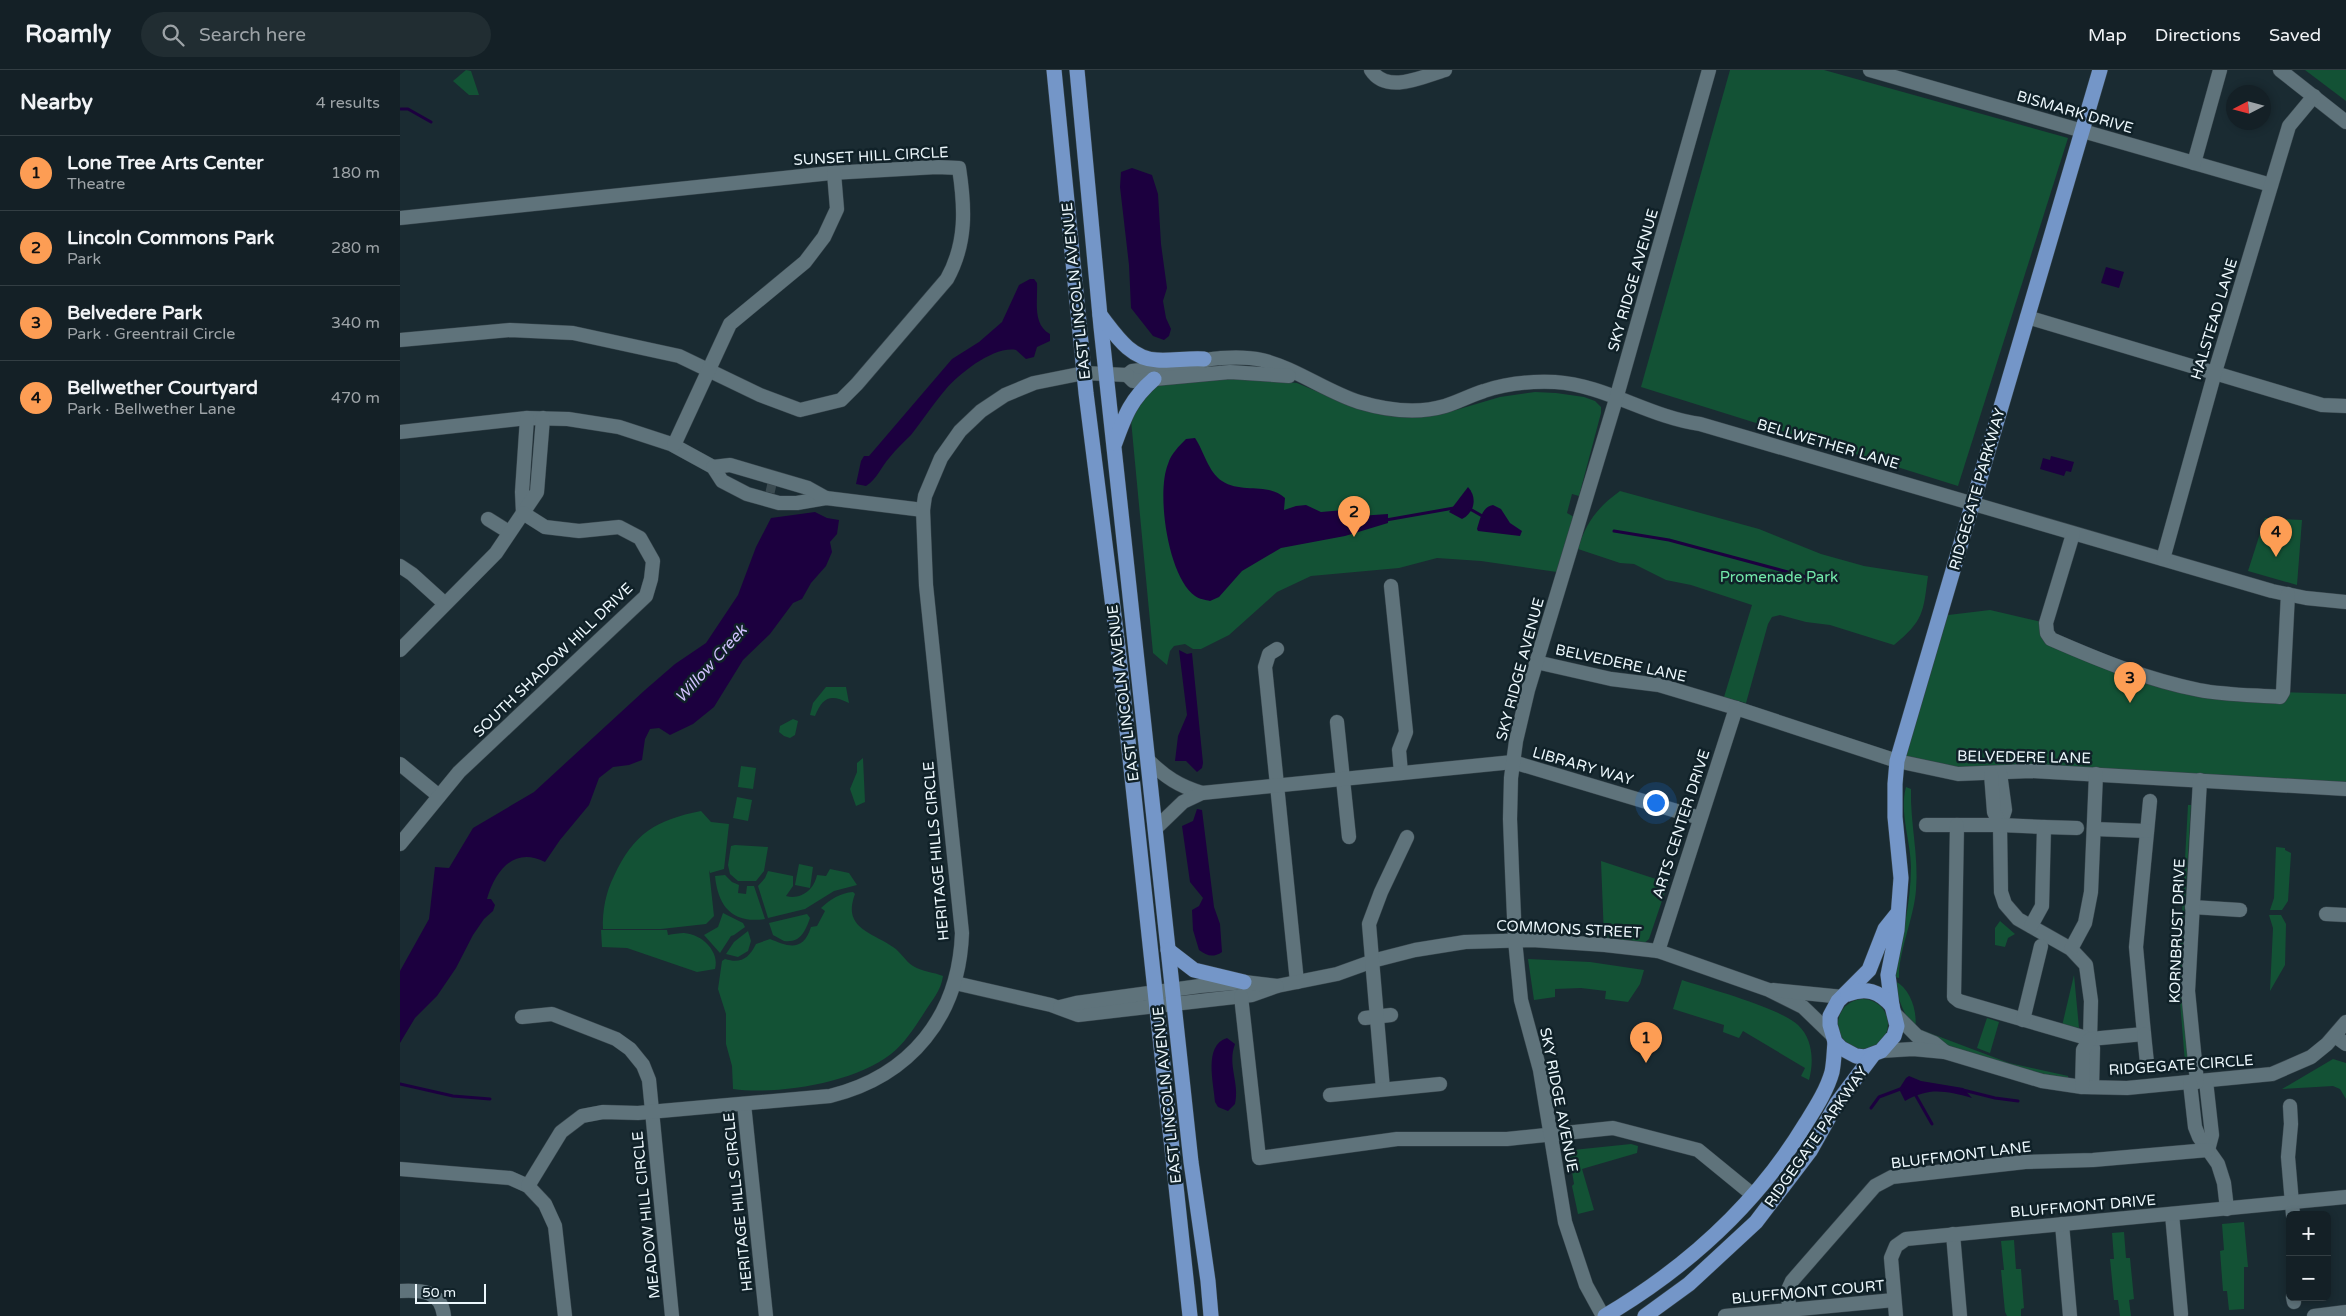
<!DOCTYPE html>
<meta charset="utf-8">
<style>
:root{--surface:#142026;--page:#212d32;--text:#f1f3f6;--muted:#9da3a7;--line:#333e43;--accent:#fd9d54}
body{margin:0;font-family:"Varela Round",sans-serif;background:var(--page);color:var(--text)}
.controls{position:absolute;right:15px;bottom:15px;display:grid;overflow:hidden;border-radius:8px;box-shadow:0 2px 8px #0003}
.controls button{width:45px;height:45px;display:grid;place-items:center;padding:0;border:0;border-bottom:1px solid var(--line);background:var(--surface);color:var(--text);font:25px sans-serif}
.compass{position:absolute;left:1826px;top:15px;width:45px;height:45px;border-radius:50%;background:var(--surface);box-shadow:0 2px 8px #0003;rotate:264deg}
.scale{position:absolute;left:15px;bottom:12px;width:71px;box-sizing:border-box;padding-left:5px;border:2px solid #ecf7fc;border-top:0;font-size:14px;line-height:18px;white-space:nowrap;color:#ecf7fc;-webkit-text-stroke:4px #102128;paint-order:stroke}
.you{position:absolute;left:1255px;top:732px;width:18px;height:18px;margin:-12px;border:4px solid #fff;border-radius:50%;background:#1a73e8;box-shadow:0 0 0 8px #1a73e833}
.badge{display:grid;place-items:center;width:32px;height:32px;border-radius:50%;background:var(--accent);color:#111;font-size:16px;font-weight:700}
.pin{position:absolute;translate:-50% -41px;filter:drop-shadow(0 1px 2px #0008)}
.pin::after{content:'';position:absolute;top:26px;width:18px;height:15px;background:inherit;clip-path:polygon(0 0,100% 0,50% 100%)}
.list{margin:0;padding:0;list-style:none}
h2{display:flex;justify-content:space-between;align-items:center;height:65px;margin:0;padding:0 20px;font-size:21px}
h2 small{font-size:16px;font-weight:400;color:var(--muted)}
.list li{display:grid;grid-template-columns:32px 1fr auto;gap:15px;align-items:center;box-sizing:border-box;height:75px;padding:0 20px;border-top:1px solid var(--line)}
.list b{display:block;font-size:19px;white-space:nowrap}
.list p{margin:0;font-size:16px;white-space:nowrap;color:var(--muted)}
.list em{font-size:16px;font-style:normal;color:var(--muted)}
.icon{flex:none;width:28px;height:28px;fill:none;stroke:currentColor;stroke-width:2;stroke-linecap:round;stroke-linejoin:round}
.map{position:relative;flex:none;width:1946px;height:1246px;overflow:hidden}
header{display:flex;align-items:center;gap:30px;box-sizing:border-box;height:70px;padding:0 25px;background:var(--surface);border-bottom:1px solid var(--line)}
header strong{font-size:24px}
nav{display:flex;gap:28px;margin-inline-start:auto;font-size:18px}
.search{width:350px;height:45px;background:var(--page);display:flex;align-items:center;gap:12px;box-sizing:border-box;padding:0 18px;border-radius:28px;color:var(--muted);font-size:19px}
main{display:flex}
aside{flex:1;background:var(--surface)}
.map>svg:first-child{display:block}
.green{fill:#135235}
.water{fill:#1c003f}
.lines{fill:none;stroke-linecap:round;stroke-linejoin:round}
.stream{stroke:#1c003f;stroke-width:3}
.minor-tunnel{stroke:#3a4a50;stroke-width:14;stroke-dasharray:14 7;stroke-linecap:butt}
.minor-casing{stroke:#37454c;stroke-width:15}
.major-casing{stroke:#37454c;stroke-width:16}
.minor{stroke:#5f737b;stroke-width:14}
.major{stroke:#7496c8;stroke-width:15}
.labels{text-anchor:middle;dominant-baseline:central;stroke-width:5;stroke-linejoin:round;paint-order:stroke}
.street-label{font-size:15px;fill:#ecf7fc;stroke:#102128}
.park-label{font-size:15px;fill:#73e9ab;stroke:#102128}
.water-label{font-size:16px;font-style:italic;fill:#cfc0fc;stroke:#102128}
</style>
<header>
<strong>Roamly</strong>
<div class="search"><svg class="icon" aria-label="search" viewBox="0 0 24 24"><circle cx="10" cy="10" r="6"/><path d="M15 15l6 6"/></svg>Search here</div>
<nav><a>Map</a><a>Directions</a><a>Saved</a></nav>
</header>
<main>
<aside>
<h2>Nearby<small>4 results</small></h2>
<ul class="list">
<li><span class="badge">1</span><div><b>Lone Tree Arts Center</b><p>Theatre</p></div><em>180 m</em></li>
<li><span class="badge">2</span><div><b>Lincoln Commons Park</b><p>Park</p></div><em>280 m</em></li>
<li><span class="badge">3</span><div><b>Belvedere Park</b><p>Park · Greentrail Circle</p></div><em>340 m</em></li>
<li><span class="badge">4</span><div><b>Bellwether Courtyard</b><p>Park · Bellwether Lane</p></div><em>470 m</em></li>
</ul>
</aside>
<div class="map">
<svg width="1946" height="1246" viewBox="0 0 1946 1246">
<rect width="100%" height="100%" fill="#1a2b32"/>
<g class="green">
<polygon points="66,0 71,1 79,25 69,25 53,11"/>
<polygon points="1330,0 1424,0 1668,68 1558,416 1241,317"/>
<polygon points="1905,0 1946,0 1946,31"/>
<path d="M 845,308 L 897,313 L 961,340 L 989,346 L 1039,345 L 1100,327 L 1135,322 L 1156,323 L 1184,327 L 1195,331 L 1201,337 L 1201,343 L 1179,426 L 1172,424 L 1167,443 L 1174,447 L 1157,502 L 1081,491 L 1037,488 L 999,498 L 911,506 L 877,522 L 829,565 L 801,579 L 793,579 L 785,574 L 774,576 L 770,581 L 767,595 L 753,583 L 731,350 C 737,337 745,322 758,315 Z"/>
<path d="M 1220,421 L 1359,459 L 1421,484 L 1464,496 L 1528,506 C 1523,543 1524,550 1494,575 L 1430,555 L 1406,552 L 1380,545 L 1372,547 L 1368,554 L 1346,633 L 1324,627 L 1352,535 L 1291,515 L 1266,510 L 1234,494 L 1220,493 L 1178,479 C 1186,452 1198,437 1220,421 Z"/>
<polygon points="1865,448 1902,450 1897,515 1848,501"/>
<polygon points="1590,540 1646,553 1647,563 1801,620 1946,624 1946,719 1591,704 1497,691 1540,546"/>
<path d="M 426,617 L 446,617 L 449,633 C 431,624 423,626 415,646 L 410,645 L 413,633 Z"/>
<polygon points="393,649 398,651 395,665 390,668 384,666 379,662 380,656"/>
<polygon points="463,688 465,732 456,736 450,719 457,702 457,693"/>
<polygon points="341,696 356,698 353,719 338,717"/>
<path d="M 1506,717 L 1511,719 C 1510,753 1519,786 1516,820 C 1514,848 1498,883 1499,908 L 1495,907 C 1501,870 1511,834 1511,797 C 1511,772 1499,742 1506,717 Z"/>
<polygon points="337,727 352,730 348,751 333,748"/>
<polygon points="1788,735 1791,735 1783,863 1781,862"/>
<path d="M 301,741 L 311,752 L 329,754 L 324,799 L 310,803 L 309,800 L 314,846 L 306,854 L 261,859 L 203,859 C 202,842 206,821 214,806 C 234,763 256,750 301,741 Z"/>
<polygon points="335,775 368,777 364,801 356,811 338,811 330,804 328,795 331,776"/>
<polygon points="1876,777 1885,778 1885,780 1891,783 1888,831 1882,840 1870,840 1874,828"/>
<polygon points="1201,791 1268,813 1249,869 1243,874 1204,867"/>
<polygon points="399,794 413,797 410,818 395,815"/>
<path d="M 430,799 L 449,803 L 457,815 L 434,821 L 405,839 L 368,848 L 358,816 L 365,808 L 368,801 L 393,806 L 393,816 L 386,826 C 401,830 414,820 417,805 L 426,806 Z"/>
<path d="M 325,805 L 332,812 L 339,815 L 338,823 L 346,824 L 347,816 L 354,816 L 365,849 C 332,854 318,836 315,806 Z"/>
<path d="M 453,822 L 455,824 C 442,858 471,862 493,877 C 501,882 505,891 513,896 C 523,902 533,902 543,906 C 541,921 532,930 524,943 C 515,957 504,974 491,984 C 454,1013 378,1025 333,1019 L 332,996 L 326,974 L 326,944 L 318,919 L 322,891 L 325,889 C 341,894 349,888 356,874 L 370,869 C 387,876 403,883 411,857 L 417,856 L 425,841 L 421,838 C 431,829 440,823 453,822 Z"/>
<polygon points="323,843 343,853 345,857 334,865 331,866 320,883 304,865 318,857"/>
<path d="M 407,844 L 410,848 C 405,862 400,873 384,871 L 373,865 L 369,853 Z"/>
<polygon points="1869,845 1881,845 1886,854 1885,895 1870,921 1873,858"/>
<polygon points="1600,851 1615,864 1608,868 1605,877 1595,875 1595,858"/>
<path d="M 201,860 L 267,860 L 268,865 C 273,864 279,863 284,863 C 302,864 320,882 315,899 L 297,902 L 227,878 L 202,877 Z"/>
<polygon points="348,861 351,871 348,881 338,887 326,884 334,872"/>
<polygon points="1780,866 1784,866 1781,911 1788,992 1785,993 1779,919"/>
<polygon points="1128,889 1190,892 1244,900 1240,914 1228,932 1205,929 1206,921 1181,918 1155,919 1155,927 1134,930"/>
<polygon points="1674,905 1679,958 1662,956"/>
<path d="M 1282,910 C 1309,919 1378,937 1398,955 C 1413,969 1414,992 1409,1010 L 1401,1006 L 1405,998 L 1343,961 L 1339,968 L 1323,962 L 1324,955 L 1273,939 Z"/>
<path d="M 1495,911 C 1511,919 1518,943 1515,960 C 1504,944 1498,931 1495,911 Z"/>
<circle cx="1463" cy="954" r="25"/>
<polygon points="1587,948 1599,952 1590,983 1577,978"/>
<polygon points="1519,959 1609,993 1668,1006 1668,1008 1651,1006 1589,989 1534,971"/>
<polygon points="1933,989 1946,993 1946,1029 1940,1019 1933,1016 1882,1019"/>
<polygon points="1231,1074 1238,1076 1237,1083 1182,1099 1194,1140 1178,1144 1172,1116 1174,1114 1169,1083 1173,1080"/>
<polygon points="1844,1152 1848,1197 1844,1197 1844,1239 1829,1240 1827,1221 1823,1221 1820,1181 1824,1180 1822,1154"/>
<polygon points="1724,1162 1726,1188 1730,1188 1734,1229 1729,1230 1731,1246 1720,1246 1718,1230 1714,1230 1710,1189 1714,1189 1712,1163"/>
<polygon points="1614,1170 1616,1199 1621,1199 1624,1238 1621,1239 1621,1246 1607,1246 1605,1242 1601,1200 1604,1200 1601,1171"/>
</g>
<g class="water">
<polygon points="732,98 752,105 758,124 761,174 767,218 763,231 766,248 771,259 769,266 764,270 753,266 731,238 729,195 720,117 721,102"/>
<polygon points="1706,197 1724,202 1719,218 1701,213"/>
<path d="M 630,209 L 634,209 L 637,213 C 638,231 632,254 650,264 L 650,271 L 637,277 L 634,287 L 626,289 L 616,280 C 594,276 560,303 546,319 C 533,334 523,350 511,365 C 504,372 496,379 490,387 C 481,397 477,409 466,416 L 456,414 L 461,391 L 464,386 L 469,386 L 552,289 L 579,272 L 602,252 L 619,215 Z"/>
<path d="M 795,368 C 804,381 808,402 822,411 C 842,424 867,412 885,428 L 884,440 L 896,436 L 906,435 L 921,442 L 944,440 L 959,446 L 988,444 L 988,453 L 945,466 L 881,478 L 842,501 L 819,527 L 810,531 C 806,530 799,529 795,526 C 768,507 756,423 768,394 C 771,384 779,376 786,369 Z"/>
<polygon points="1651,386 1674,392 1671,402 1666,401 1664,406 1640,399 1643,388 1650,390"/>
<path d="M 1068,417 C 1078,428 1074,443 1062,449 L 1049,442 Z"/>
<path d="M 1093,435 L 1101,439 L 1110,453 L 1122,461 L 1120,466 L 1078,461 L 1077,459 C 1080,449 1082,437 1093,435 Z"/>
<path d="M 415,442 L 427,448 L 439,450 L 437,464 L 430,472 L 432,482 L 426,496 L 411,513 L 402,529 L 393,533 L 370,564 L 343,590 L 314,637 L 293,654 L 270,665 L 259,658 L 250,659 L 245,669 L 242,690 L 229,695 L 213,697 L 199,708 L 189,735 L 160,770 L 145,792 C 114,776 95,801 87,829 L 91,829 L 95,835 L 93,841 L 84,849 L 73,865 L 56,898 L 37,926 L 15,948 L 0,973 L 0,901 L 29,849 L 35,797 L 49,798 L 73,758 L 134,722 L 245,620 L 275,594 L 306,573 L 338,525 L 356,477 L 371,448 Z"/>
<polygon points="779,580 787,584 792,583 803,693 802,698 797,702 786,691 775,691 778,666 787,645"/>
<path d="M 797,739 L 802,740 L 814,837 L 820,854 L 822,882 C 813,888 807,886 799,880 L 793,860 L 792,840 L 799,836 L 803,828 L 790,812 L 782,756 L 793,751 Z"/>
<path d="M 827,968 L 835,974 C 827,995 840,1013 835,1034 L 828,1041 L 818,1037 L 815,1032 C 814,1014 803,975 827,968 Z"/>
<path d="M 1509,1006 L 1521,1011 L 1563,1018 L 1572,1028 C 1545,1021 1530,1017 1505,1031 L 1499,1019 L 1506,1008 Z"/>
</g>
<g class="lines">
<g class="stream">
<polyline points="1,39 8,39 31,52"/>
<polyline points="1070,439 1084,447"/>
<polyline points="986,450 1054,438"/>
<polyline points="1214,461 1269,470 1410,508"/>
<polyline points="0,1014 53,1026 90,1029"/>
<polyline points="1563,1020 1595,1028 1618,1031"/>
<polyline points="1515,1024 1532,1054"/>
<polyline points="1471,1038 1479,1027 1503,1018"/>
</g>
<polyline class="minor-tunnel" points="367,415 376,417"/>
<defs>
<g id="minor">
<path d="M 971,0 C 987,25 1024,6 1045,0"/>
<polyline points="1470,0 1871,115"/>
<polyline points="1880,0 1946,52"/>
<polyline points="1794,93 1820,0"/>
<path d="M 0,148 L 431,103 L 537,97 L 559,98 C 565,137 567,173 547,209 L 457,314 L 441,330 L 400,340 L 360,325 L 279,286 L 173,263 L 110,260 L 0,270"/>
<polyline points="1627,247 1922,335 1946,336"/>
<path d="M 727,305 L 732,301 L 796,294 C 804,289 811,289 821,288 C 834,287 849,287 862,290 C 895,298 927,322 959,332 C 986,340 1018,344 1045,336 C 1058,332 1071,325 1084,321 C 1107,313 1131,311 1155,312 C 1205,315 1249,347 1300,354 L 1872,521 L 1906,528 L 1946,532"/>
<polyline points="727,305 733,311 830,302 889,306"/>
<polyline points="0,362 127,348 168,349 219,357 271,374 313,397 322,411 347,424 379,433 397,433 426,428 523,440"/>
<polyline points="274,375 330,254 405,192 424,167 437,139 434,103"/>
<polyline points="313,397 330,395 408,418 426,428"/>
<polyline points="123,443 122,422 127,348"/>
<polyline points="88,449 109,462"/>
<path d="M 1673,464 L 1646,553 L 1647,563 L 1651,569 C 1699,590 1748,610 1799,620 C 1825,625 1853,625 1880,627 L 1883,622 L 1888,524"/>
<polyline points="1763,489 1815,302 1889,56 1914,26"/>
<polyline points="0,496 12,504 44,533"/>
<polyline points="991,516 1006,662 999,680 1001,703"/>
<polyline points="877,579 869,584 865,597 897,912"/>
<polyline points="0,580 96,483 137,422 143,348"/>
<polyline points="1136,592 1211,609 1259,615 1336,638 1497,691 1558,704 1631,701 1946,719"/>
<polyline points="937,652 949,767"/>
<path d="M 748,690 C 765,707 779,716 802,723"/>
<polyline points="0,694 39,726"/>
<polyline points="1600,703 1605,740 1600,755 1601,822 1605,834 1618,849 1671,879 1686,895 1691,931 1690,969 1693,978 1692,1017"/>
<polyline points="1591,704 1594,742 1600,755"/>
<polyline points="1526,755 1600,755 1644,757"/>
<polyline points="1557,755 1554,927 1559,931 1690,969 1744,964 1736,877 1750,731"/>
<polyline points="755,759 783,732 802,723 1113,692 1300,748"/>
<polyline points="1694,759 1747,761"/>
<polyline points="0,774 59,702 246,526 251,509 253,491 240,468 219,457 179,461 145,457 123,443"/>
<polyline points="1792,837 1840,840"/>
<polyline points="1926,844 1946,845"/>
<polyline points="1631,856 1642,836 1644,757 1677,758"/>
<polyline points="1671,879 1685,853 1691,822 1696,704"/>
<polyline points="1258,881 1336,638"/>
<polyline points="555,913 651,935 678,945 852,925 877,916 937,904 976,890 1015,880 1065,872 1132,870 1205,875 1258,881 1369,920 1403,937 1431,964"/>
<polyline points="1373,920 1443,927"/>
<polyline points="841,926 859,1088 997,1069 1107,1069 1213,1058 1298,1080 1353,1125"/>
<polyline points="660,937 676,933 800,916 844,912 877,916"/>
<polyline points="1496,945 1517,966 1534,973 1545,982"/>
<polyline points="122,947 152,944 216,969 230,979 243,995 249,1010 272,1246"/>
<polyline points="965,948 991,945"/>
<polyline points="1623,950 1641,876"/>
<polyline points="1744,964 1747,993"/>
<polyline points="1935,966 1946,974"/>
<polyline points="1481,981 1513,979 1545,982 1642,1011 1682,1017 1727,1018 1872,1004 1911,987 1927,974 1946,952"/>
<polyline points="1806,1011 1812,1065 1808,1080"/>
<polyline points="1797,1012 1788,921 1800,710"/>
<polyline points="1790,1013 1795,1057 1799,1067 1818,1094 1824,1113 1827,1139"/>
<polyline points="1682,1017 1683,980 1690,969"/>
<polyline points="983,1019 969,854 981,822 1007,767"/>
<polyline points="930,1025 1040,1014"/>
<polyline points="344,1034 366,1246"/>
<polyline points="1890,1036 1891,1054 1888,1087 1893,1145"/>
<polyline points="0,1099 110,1108 128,1116 145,1134 155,1156 165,1246"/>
<path d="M 128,1116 L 161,1062 L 182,1046 L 203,1042 L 238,1043 L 430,1026 C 511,1006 559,946 562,863 L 526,515 L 523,440 L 525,426 L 541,388 L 560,361 L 581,341 L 605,325 L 634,313 L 684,303 L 727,305"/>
<polyline points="1772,1144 1781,1244"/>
<polyline points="1662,1154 1670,1246"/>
<polyline points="1553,1164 1560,1246"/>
<path d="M 0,1221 C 21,1220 41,1220 44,1246"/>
<polyline points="1893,1227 1894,1232"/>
<polyline points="1390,1240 1387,1222 1392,1211 1475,1116 1492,1107 1625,1092 1693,1090 1808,1080"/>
<polyline points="1203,1246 1186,1215 1165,1152 1140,1000 1121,930 1115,870 1112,801 1110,749 1111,708 1116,671 1128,620 1216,329 1309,0"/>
<polyline points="1325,1246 1494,1230"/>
<polyline points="1496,1246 1491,1188 1496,1176 1506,1169 1946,1127"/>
<polyline points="1914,1246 1946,1242"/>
</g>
<g id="major">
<polyline points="654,0 686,323 718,577 790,1246"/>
<polyline points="677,0 701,257 791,1092 808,1211 811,1246"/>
<path d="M 700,245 C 715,264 730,289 757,290 C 772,291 788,288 804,289"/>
<path d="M 715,373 C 725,345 731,329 754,309"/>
<polyline points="1497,844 1485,859 1469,900 1438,931 1430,946 1430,955 1435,972 1441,978 1456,986 1465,987 1481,981 1494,966 1497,956 1492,936 1488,905 1497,860 1501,808 1495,747 1495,714 1497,691 1700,0"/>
<polyline points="768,880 794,900 844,912"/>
<path d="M 1448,924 C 1466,917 1479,921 1492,936"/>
<path d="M 1205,1246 C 1286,1198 1357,1134 1406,1053 C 1416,1037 1427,1020 1432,1002 C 1434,992 1434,982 1435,972"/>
<polyline points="1245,1246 1289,1214 1356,1152 1410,1081 1437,1033 1473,985"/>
</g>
</defs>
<use href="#minor" class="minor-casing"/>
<use href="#major" class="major-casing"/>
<use href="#minor" class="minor"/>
<use href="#major" class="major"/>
</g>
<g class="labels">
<g class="street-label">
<text transform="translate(1675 42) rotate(16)">BISMARK DRIVE</text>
<text transform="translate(471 86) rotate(-3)">SUNSET HILL CIRCLE</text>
<text transform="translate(1233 210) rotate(-74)">SKY RIDGE AVENUE</text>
<text transform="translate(676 221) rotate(-96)">EAST LINCOLN AVENUE</text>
<text transform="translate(1814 249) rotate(-73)">HALSTEAD LANE</text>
<text transform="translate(1428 374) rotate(16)">BELLWETHER LANE</text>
<text transform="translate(1577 419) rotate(-74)">RIDGEGATE PARKWAY</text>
<text transform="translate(153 590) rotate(-44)">SOUTH SHADOW HILL DRIVE</text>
<text transform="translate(1221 593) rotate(12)">BELVEDERE LANE</text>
<text transform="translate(1120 599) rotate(-75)">SKY RIDGE AVENUE</text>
<text transform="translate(723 623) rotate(-97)">EAST LINCOLN AVENUE</text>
<text transform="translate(1624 687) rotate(1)">BELVEDERE LANE</text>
<text transform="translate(1183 696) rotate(16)">LIBRARY WAY</text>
<text transform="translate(1281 754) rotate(-72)">ARTS CENTER DRIVE</text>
<text transform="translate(536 781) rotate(-95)">HERITAGE HILLS CIRCLE</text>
<text transform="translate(1169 859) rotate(3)">COMMONS STREET</text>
<text transform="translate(1777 861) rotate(-88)">KORNBRUST DRIVE</text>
<text transform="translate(1781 995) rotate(-4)">RIDGEGATE CIRCLE</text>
<text transform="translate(767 1025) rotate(-96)">EAST LINCOLN AVENUE</text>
<text transform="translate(1159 1030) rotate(79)">SKY RIDGE AVENUE</text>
<text transform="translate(1416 1067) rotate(-55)">RIDGEGATE PARKWAY</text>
<text transform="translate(1561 1085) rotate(-7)">BLUFFMONT LANE</text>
<text transform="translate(338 1132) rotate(-96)">HERITAGE HILLS CIRCLE</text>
<text transform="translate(1683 1136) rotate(-5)">BLUFFMONT DRIVE</text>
<text transform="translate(246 1145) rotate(-96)">MEADOW HILL CIRCLE</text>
<text transform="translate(1408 1222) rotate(-5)">BLUFFMONT COURT</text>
</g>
<g class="park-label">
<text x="1379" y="507">Promenade Park</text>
</g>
<g class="water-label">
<text transform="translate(311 594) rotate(-48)">Willow Creek</text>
</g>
</g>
</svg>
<div class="controls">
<button>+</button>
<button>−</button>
</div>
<svg class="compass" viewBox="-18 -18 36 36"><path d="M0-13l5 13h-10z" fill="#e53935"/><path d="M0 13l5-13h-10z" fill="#9da3a7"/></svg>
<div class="scale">50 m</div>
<div class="you"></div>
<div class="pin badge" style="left:1246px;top:993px">1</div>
<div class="pin badge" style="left:954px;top:467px">2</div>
<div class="pin badge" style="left:1730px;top:633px">3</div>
<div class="pin badge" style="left:1876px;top:487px">4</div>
</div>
</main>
